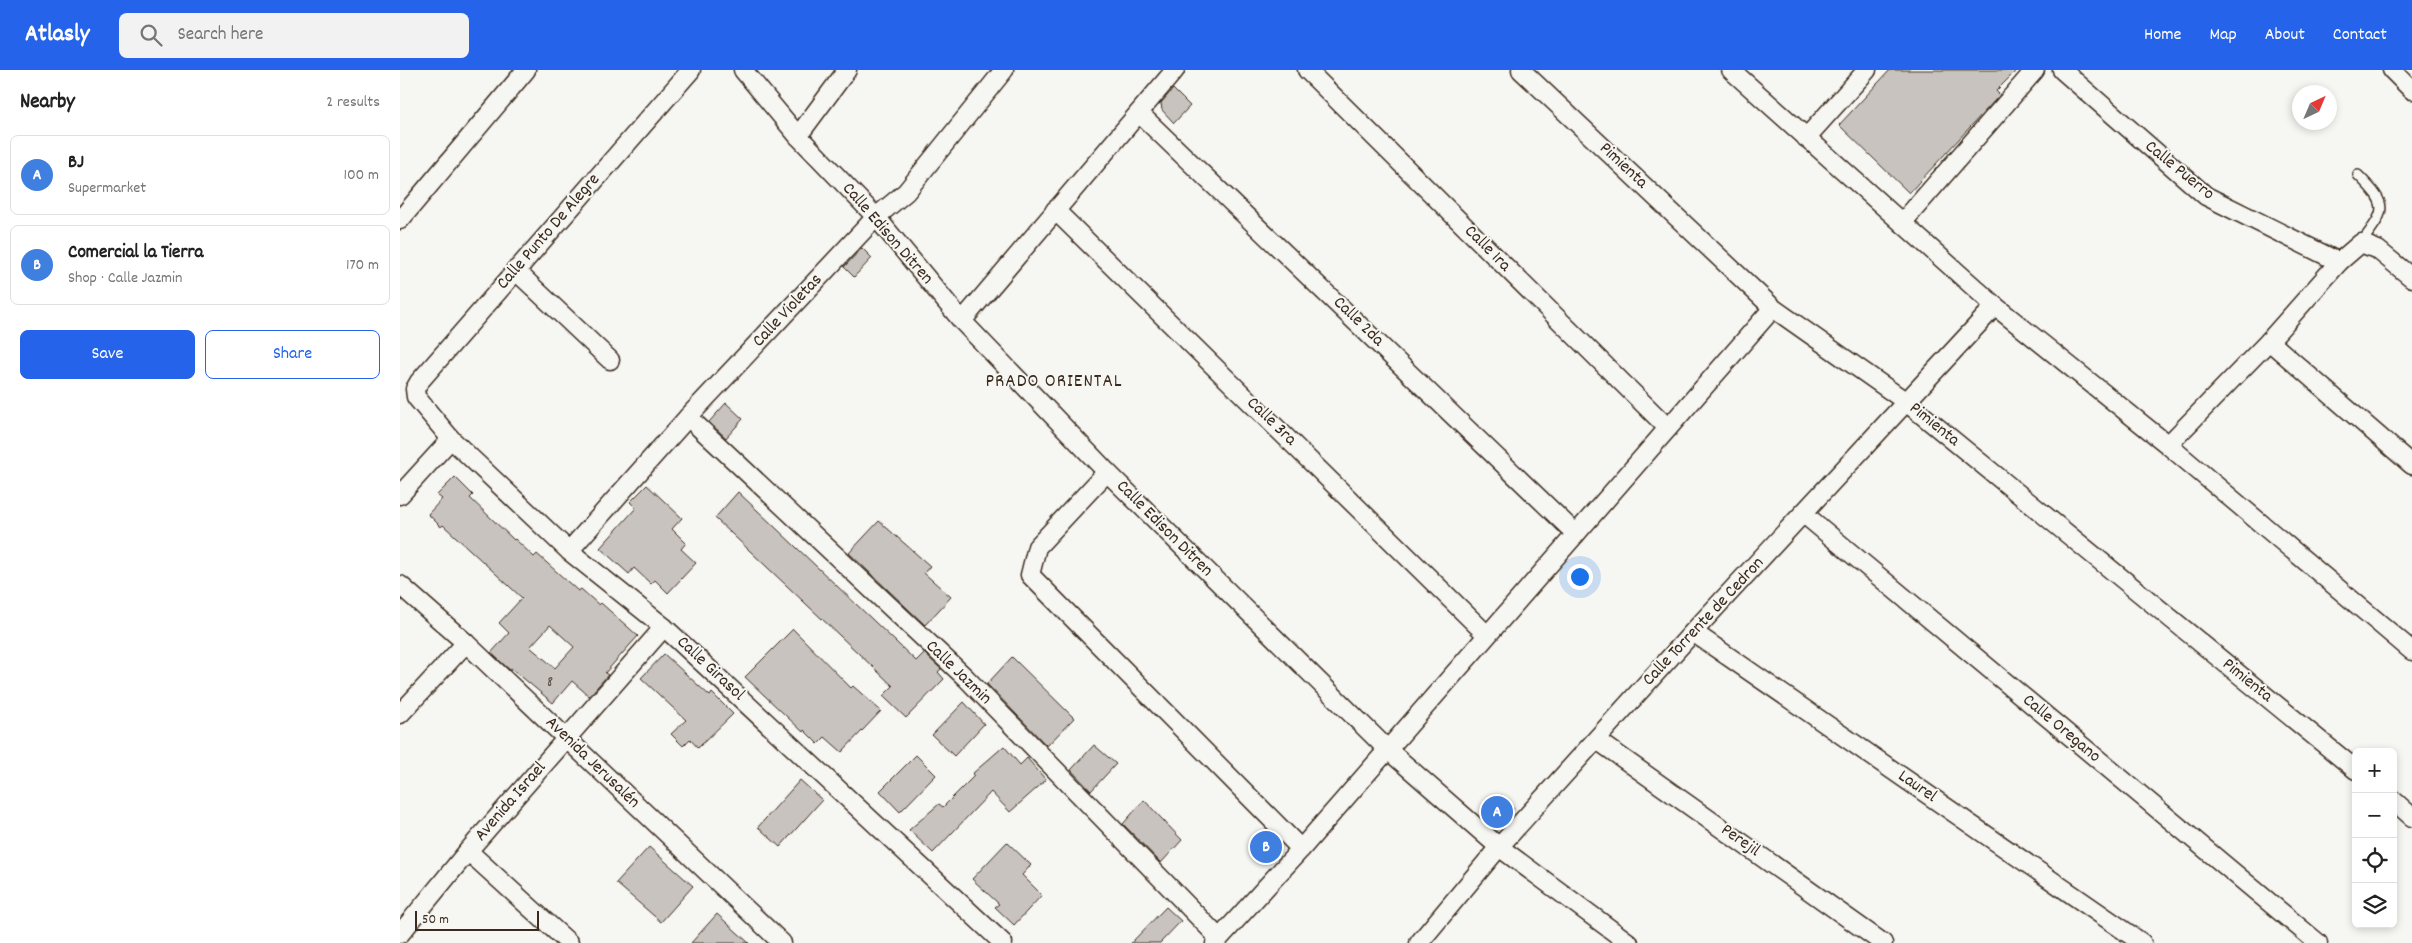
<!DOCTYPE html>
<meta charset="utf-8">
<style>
:root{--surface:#fff;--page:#f2f2f2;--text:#222;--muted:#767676;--line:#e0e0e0;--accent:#2563eb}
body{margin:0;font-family:Dekko,sans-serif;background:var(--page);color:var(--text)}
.controls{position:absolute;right:15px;bottom:15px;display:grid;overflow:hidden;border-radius:8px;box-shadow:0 2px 8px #0003}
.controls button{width:45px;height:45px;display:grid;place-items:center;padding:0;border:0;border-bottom:1px solid var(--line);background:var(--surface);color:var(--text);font:25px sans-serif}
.compass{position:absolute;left:1892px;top:15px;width:45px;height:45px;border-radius:50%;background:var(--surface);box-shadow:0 2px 8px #0003;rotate:44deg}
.scale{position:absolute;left:15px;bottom:12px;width:124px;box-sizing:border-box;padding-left:5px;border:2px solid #3b2a1e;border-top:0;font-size:14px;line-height:18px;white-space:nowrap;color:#3b2a1e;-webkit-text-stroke:4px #f6f6f2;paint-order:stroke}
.you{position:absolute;left:1179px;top:506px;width:18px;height:18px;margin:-12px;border:4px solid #fff;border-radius:50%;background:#1a73e8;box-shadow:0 0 0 8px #1a73e833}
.badge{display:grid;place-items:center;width:32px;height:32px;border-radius:50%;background:var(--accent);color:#fff;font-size:16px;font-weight:700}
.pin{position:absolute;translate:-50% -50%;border:2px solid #fff;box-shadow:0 1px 5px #0006}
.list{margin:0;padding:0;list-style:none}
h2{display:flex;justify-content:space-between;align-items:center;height:65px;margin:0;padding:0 20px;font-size:21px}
h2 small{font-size:16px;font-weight:400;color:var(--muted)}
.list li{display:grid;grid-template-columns:32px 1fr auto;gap:15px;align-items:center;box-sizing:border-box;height:80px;margin:0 10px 10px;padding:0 10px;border:1px solid var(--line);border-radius:8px}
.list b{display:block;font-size:19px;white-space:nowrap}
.list p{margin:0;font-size:16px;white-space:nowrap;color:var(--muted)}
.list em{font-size:16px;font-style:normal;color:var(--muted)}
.actions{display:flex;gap:10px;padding:15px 20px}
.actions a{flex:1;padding:11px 0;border:1px solid var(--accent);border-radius:8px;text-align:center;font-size:18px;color:var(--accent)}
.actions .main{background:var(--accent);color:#fff}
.icon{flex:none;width:28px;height:28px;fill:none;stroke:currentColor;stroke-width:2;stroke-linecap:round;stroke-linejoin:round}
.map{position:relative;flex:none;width:2012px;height:873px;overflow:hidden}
header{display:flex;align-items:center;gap:30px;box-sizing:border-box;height:70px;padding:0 25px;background:var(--accent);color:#fff}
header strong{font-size:24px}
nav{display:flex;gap:28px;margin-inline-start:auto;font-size:18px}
.search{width:350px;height:45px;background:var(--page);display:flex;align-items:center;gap:12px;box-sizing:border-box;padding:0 18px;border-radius:8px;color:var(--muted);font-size:19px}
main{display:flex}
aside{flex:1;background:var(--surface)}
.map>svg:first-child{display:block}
.building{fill:#c8c3be;stroke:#3b2a1e;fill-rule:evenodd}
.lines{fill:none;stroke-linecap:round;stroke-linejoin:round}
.service-casing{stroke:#3b2a1e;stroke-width:12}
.minor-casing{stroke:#3b2a1e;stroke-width:21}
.service{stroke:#f6f6f2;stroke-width:9}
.minor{stroke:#f6f6f2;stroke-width:18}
.labels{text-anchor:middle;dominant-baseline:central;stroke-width:4;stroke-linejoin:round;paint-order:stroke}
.number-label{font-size:15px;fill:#5e5046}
.street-label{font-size:18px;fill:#3b2a1e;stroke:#f6f6f2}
.neighbourhood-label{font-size:19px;letter-spacing:1px;fill:#3b2a1e;stroke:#f6f6f2}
</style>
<header>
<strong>Atlasly</strong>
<div class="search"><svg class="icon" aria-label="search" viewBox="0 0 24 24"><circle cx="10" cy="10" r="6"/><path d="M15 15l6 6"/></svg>Search here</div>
<nav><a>Home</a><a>Map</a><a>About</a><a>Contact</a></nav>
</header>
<main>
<aside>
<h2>Nearby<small>2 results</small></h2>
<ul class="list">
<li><span class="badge" style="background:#3f7fe0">A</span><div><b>BJ</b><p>Supermarket</p></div><em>100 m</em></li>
<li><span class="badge" style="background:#3f7fe0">B</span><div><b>Comercial la Tierra</b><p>Shop · Calle Jazmin</p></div><em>170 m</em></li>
</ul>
<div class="actions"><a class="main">Save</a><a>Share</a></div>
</aside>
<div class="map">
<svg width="2012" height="873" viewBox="0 0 2012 873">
<rect width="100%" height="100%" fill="#f6f6f2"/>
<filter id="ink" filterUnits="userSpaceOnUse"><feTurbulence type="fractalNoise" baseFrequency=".02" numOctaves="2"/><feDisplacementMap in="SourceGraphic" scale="10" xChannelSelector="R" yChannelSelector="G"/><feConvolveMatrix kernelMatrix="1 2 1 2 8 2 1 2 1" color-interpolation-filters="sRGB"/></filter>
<g filter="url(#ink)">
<g class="building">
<polygon points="1490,0 1617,0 1596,21 1600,25 1583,43 1509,123 1439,55"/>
<polygon points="773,19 790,36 774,53 762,40 761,33"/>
<polygon points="462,178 472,188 454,207 444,197"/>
<polygon points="326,333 343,349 326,368 309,352"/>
<path d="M 55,407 L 73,425 L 70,428 L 114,470 L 115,469 L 134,487 L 137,484 L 178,521 L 181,519 L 199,535 L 201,533 L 238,566 L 205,603 L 208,605 L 189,626 L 172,611 L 153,633 L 111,598 L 110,600 L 91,583 L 109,563 L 99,553 L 122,528 L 43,455 L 41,457 L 28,444 L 42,429 L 37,425 ZM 150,555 L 174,577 L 155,598 L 130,577 Z"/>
<polygon points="247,415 282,448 272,459 286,473 281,479 296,493 268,523 255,510 251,514 234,498 229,504 200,478 236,438 230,432"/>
<polygon points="338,422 516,591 524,583 541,599 538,602 544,609 506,648 483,626 493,616 315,448"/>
<polygon points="479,451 530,496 524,503 551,527 525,555 449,483"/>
<polygon points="393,559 451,618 453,616 481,641 442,682 425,667 418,674 404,660 403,662 345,607"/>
<polygon points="264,584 310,626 312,623 333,644 298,678 290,669 283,676 271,664 286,650 241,608"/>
<polygon points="612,587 674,648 647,676 587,614"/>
<polygon points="564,632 584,654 554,686 532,665"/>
<polygon points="694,675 716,694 691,721 671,700"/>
<polygon points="604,676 620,695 627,688 646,710 610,742 591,722 533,783 509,760 539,734 543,737 574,706 572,704"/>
<polygon points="516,685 536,705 500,742 480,721"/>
<polygon points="400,710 422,730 380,777 358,757"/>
<polygon points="1101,725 1114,739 1094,758 1080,745"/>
<polygon points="744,730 782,770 761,793 723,754"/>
<polygon points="607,772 631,795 622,805 642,825 614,855 595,837 599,834 572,809"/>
<polygon points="249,777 293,816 261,852 216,813"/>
<polygon points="766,837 781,851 760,873 731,873"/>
<polygon points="317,844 349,873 291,873"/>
</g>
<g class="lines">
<defs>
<path id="service" d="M 1958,105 C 1989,136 1987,139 1961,173"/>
<g id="minor">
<polyline points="291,0 19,312 15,319 16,327 51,369 169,481 264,557 603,873"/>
<polyline points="343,0 398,66 476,147 562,251 707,402 987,679 1099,777 1229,873"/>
<polyline points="907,0 1268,358"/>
<polyline points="1121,0 1373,238 1505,331 1956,700"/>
<polyline points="1331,0 1595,236 1768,375 2012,581"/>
<polyline points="1662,0 1806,126 1939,192"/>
<polyline points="1992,0 2012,20"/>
<polyline points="739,43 1176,464"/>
<polyline points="398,66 447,0"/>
<polyline points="1406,68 1467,0"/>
<polyline points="655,140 1087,565"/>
<polyline points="0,150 126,0"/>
<polyline points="1502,153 1635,0"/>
<polyline points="115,200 210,290"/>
<polyline points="562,251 775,0"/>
<polyline points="1869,271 2012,395"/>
<polyline points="288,347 566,608 819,868"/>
<polyline points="1768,375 1869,271 1939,192 1961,173 1978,180 2012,208"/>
<polyline points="707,402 637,477 630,505 901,779"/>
<polyline points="0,425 51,369"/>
<polyline points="1404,444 1918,873"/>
<polyline points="169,481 288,347 476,147 506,122 604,0"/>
<polyline points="0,515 66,573 382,873"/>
<polyline points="1293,562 1742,873"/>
<polyline points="0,644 66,573"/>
<polyline points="1197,670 1483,873"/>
<polyline points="1993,730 2012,747"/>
<polyline points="68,781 169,873"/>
<polyline points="0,864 68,781 264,557"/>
<polyline points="815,873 901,779 1373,238"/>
<polyline points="1019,873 1099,777 1293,562 1595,236"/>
</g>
</defs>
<use href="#service" class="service-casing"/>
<use href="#minor" class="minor-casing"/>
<use href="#service" class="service"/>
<use href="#minor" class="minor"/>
</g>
</g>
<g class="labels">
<g class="number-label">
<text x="150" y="613">8</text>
</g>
<g class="street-label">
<text transform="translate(1223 96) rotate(43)">Pimienta</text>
<text transform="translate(1779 101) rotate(39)">Calle Puerro</text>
<text transform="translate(149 162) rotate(-49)">Calle Punto De Alegre</text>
<text transform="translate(487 164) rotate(49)">Calle Edison Ditren</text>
<text transform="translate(1087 179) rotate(45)">Calle 1ra</text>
<text transform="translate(388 241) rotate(-47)">Calle Violetas</text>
<text transform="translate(958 252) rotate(44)">Calle 2da</text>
<text transform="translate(871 352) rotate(44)">Calle 3ra</text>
<text transform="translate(1534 355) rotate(39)">Pimienta</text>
<text transform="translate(764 459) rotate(45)">Calle Edison Ditren</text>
<text transform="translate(1304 552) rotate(-47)">Calle Torrente de Cedron</text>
<text transform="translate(310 599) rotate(43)">Calle Girasol</text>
<text transform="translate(558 603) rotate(44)">Calle Jazmin</text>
<text transform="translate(1847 611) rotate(39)">Pimienta</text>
<text transform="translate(1661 659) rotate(40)">Calle Oregano</text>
<text transform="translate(192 693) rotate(44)">Avenida Jerusalén</text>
<text transform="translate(1517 717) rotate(35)">Laurel</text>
<text transform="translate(111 732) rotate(-49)">Avenida Israel</text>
<text transform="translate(1340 771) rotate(35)">Perejil</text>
</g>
<g class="neighbourhood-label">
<text x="654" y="312">PRADO ORIENTAL</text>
</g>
</g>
</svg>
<div class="controls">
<button>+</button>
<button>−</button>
<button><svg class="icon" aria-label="locate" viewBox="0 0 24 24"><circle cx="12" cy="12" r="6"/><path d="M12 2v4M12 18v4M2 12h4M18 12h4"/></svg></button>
<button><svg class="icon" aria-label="layers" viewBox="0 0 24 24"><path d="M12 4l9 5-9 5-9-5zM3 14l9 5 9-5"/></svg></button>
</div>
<svg class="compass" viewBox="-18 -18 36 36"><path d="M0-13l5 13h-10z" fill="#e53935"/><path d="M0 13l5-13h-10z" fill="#767676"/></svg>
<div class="scale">50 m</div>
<div class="you"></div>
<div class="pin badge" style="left:1097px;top:742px;background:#3f7fe0">A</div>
<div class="pin badge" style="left:866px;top:777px;background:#3f7fe0">B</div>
</div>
</main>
